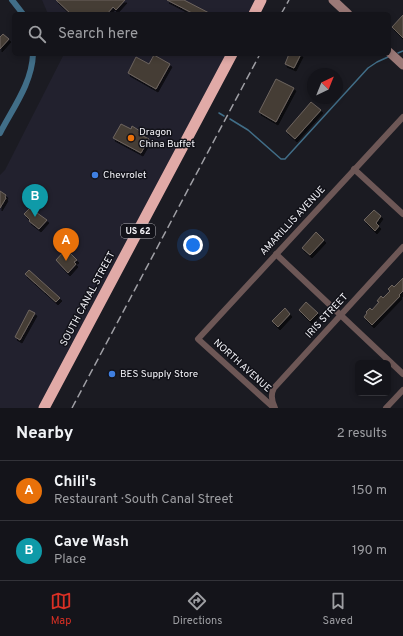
<!DOCTYPE html>
<meta charset="utf-8">
<style>
:root{--surface:#14141a;--page:#1d1d23;--text:#f1f3f6;--muted:#9d9ea2;--line:#333339;--accent:#d93025}
body{margin:0;font-family:Overpass,sans-serif;background:var(--page);color:var(--text)}
.controls{position:absolute;right:12px;bottom:12px;display:grid;overflow:hidden;border-radius:6px;box-shadow:0 2px 6px #0003}
.controls button{width:36px;height:36px;display:grid;place-items:center;padding:0;border:0;border-bottom:1px solid var(--line);background:var(--surface);color:var(--text);font:20px sans-serif}
.compass{position:absolute;left:307px;top:68px;width:36px;height:36px;border-radius:50%;background:var(--surface);box-shadow:0 2px 6px #0003;rotate:43deg}
.you{position:absolute;left:193px;top:245px;width:14px;height:14px;margin:-10px;border:3px solid #fff;border-radius:50%;background:#1a73e8;box-shadow:0 0 0 6px #1a73e833}
.badge{display:grid;place-items:center;width:26px;height:26px;border-radius:50%;background:var(--accent);color:#fff;font-size:13px;font-weight:700}
.pin{position:absolute;translate:-50% -33px;filter:drop-shadow(0 1px 2px #0008)}
.pin::after{content:'';position:absolute;top:21px;width:14px;height:12px;background:inherit;clip-path:polygon(0 0,100% 0,50% 100%)}
.list{margin:0;padding:0;list-style:none}
h2{display:flex;justify-content:space-between;align-items:center;height:52px;margin:0;padding:0 16px;font-size:17px}
h2 small{font-size:13px;font-weight:400;color:var(--muted)}
.list li{display:grid;grid-template-columns:26px 1fr auto;gap:12px;align-items:center;box-sizing:border-box;height:60px;padding:0 16px;border-top:1px solid var(--line)}
.list b{display:block;font-size:15px;white-space:nowrap}
.list p{margin:0;font-size:13px;white-space:nowrap;color:var(--muted)}
.list em{font-size:13px;font-style:normal;color:var(--muted)}
.icon{flex:none;width:22px;height:22px;fill:none;stroke:currentColor;stroke-width:2;stroke-linecap:round;stroke-linejoin:round}
.map{position:relative;flex:none;width:403px;height:408px;overflow:hidden}
.search{position:absolute;background:var(--surface);box-shadow:0 2px 6px #0003;left:12px;right:12px;top:12px;height:44px;display:flex;align-items:center;gap:10px;box-sizing:border-box;padding:0 14px;border-radius:6px;color:var(--muted);font-size:15px}
.sheet{height:172px;background:var(--surface)}
nav{display:flex;justify-content:space-around;align-items:center;box-sizing:border-box;height:56px;border-top:1px solid var(--line);background:var(--surface);font-size:11px;color:var(--muted)}
nav a{display:grid;justify-items:center;gap:2px}
nav .on{color:var(--accent)}
.map>svg:first-child{display:block}
.built{fill:#22212e}
.lines{fill:none;stroke-linecap:round;stroke-linejoin:round}
.stream{stroke:#416e88;stroke-width:1.5}
.canal{stroke:#416e88;stroke-width:6}
.building{fill:#443c36;stroke:#6e655f;filter:url(#shadow)}
.street{stroke:#6d5756;stroke-width:6}
.secondary{stroke:#9b7977;stroke-width:9}
.highway{stroke:#e1aaa7;stroke-width:11}
.rail{stroke:#9f9fa5;stroke-width:1.5;stroke-dasharray:8 4;stroke-linecap:butt}
.food-dot{fill:#e8710a;stroke:#121219;stroke-width:1.5}
.shop-dot{fill:#3f7fe0;stroke:#121219;stroke-width:1.5}
.labels{text-anchor:middle;dominant-baseline:central;stroke-width:3;stroke-linejoin:round;paint-order:stroke}
.shield{fill:#121219;stroke:#b0b0b5;stroke-width:1}
.shield-label{font-size:9px;font-weight:bold;fill:#f3f3f8}
.poi-label{font-size:10px;fill:#f3f3f8;stroke:#121219;text-anchor:start}
.street-label{font-size:10px;fill:#f3f3f8;stroke:#121219}
</style>
<div class="map">
<svg width="403" height="408" viewBox="0 0 403 408">
<defs>
<filter id="shadow"><feDropShadow dx="2" dy="3" stdDeviation="0" flood-color="#0009"/></filter>
</defs>
<rect width="100%" height="100%" fill="#1b1b22"/>
<g class="built">
<polygon points="42,0 261,0 254,14 48,14"/>
<polygon points="63,54 232,54 44,408 0,408 0,175 5,170 63,56"/>
</g>
<g class="lines">
<g class="stream">
<polyline points="398,53 403,51"/>
<polyline points="219,113 224,116"/>
<polyline points="230,119 248,130 281,159 285,159 368,68 377,62 388,57"/>
</g>
<g class="canal">
<polyline points="12,0 23,14"/>
<path d="M 0,133 C 13,108 32,83 33,54"/>
</g>
</g>
<g class="building">
<polygon points="56,0 125,0 116,10 113,7 107,14 71,14"/>
<polygon points="167,0 184,0 211,14 194,14"/>
<polygon points="403,15 403,38 392,27"/>
<polygon points="3,34 9,39 0,49 0,37"/>
<polygon points="289,54 301,54 294,68 285,64"/>
<polygon points="154,55 170,64 156,89 128,73 136,57 149,64"/>
<polygon points="276,79 294,88 276,122 259,112"/>
<polygon points="311,102 321,110 295,139 286,131"/>
<polygon points="121,124 131,129 132,126 140,131 139,134 149,139 141,153 113,138"/>
<polygon points="0,191 6,195 5,197 6,198 0,208"/>
<polygon points="30,208 47,220 39,229 29,221 30,220 24,214"/>
<polygon points="374,210 381,216 376,223 379,226 375,231 364,220"/>
<polygon points="316,232 324,240 310,255 302,248"/>
<polygon points="66,249 77,260 74,262 76,264 68,273 56,260"/>
<polygon points="29,270 60,298 56,302 25,274"/>
<polygon points="403,278 403,291 399,295 400,296 372,325 364,317 367,313 366,312 370,308 372,310 379,302 377,301 381,296 383,298 390,291 388,289 392,285 394,287"/>
<polygon points="306,302 318,313 310,321 299,310"/>
<polygon points="285,308 290,314 278,327 272,321"/>
<polygon points="29,310 35,313 20,340 15,337"/>
</g>
<g class="lines">
<g class="street">
<polyline points="354,169 403,214"/>
<polyline points="276,254 403,374"/>
<polyline points="274,408 198,339 403,117"/>
<path d="M 275,408 C 272,402 270,395 274,388 L 403,247"/>
<polyline points="386,408 403,390"/>
</g>
<g class="secondary">
<polyline points="333,0 348,14"/>
<polyline points="389,52 403,65"/>
</g>
<g class="highway">
<polyline points="254,14 261,0"/>
<polyline points="44,408 232,54"/>
</g>
<g class="rail">
<polyline points="281,14 289,0"/>
<polyline points="72,408 260,54"/>
</g>
</g>
<circle class="food-dot" cx="131" cy="138" r="4"/>
<g class="shop-dot">
<circle cx="95" cy="175" r="4"/>
<circle cx="112" cy="374" r="4"/>
</g>
<g class="labels">
<rect class="shield" x="121" y="224" width="34" height="14" rx="3"/>
<g class="shield-label">
<text x="138" y="231">US 62</text>
</g>
<g class="poi-label">
<text x="139" y="132">Dragon<tspan x="139" dy="12">China Buffet</tspan></text>
<text x="103" y="175">Chevrolet</text>
<text x="120" y="374">BES Supply Store</text>
</g>
<g class="street-label">
<text transform="translate(293 221) rotate(-47)">AMARILLIS AVENUE</text>
<text transform="translate(88 299) rotate(-62)">SOUTH CANAL STREET</text>
<text transform="translate(327 316) rotate(-47)">IRIS STREET</text>
<text transform="translate(242 366) rotate(42)">NORTH AVENUE</text>
</g>
</g>
</svg>
<div class="controls">
<button><svg class="icon" aria-label="layers" viewBox="0 0 24 24"><path d="M12 4l9 5-9 5-9-5zM3 14l9 5 9-5"/></svg></button>
</div>
<svg class="compass" viewBox="-18 -18 36 36"><path d="M0-13l5 13h-10z" fill="#e53935"/><path d="M0 13l5-13h-10z" fill="#9d9ea2"/></svg>
<div class="you"></div>
<div class="pin badge" style="left:66px;top:261px;background:#e8710a">A</div>
<div class="pin badge" style="left:35px;top:217px;background:#0f9aa8">B</div>
<div class="search"><svg class="icon" aria-label="search" viewBox="0 0 24 24"><circle cx="10" cy="10" r="6"/><path d="M15 15l6 6"/></svg>Search here</div>
</div>
<section class="sheet">
<h2>Nearby<small>2 results</small></h2>
<ul class="list">
<li><span class="badge" style="background:#e8710a">A</span><div><b>Chili's</b><p>Restaurant · South Canal Street</p></div><em>150 m</em></li>
<li><span class="badge" style="background:#0f9aa8">B</span><div><b>Cave Wash</b><p>Place</p></div><em>190 m</em></li>
</ul>
</section>
<nav>
<a class="on"><svg class="icon" aria-label="map" viewBox="0 0 24 24"><path d="M3 6l6-2 6 2 6-2v14l-6 2-6-2-6 2zM9 4v14M15 6v14"/></svg>Map</a>
<a><svg class="icon" aria-label="directions" viewBox="0 0 24 24"><path d="M12 3l9 9-9 9-9-9zM9 14v-3h6M13 9l2 2-2 2"/></svg>Directions</a>
<a><svg class="icon" aria-label="saved" viewBox="0 0 24 24"><path d="M7 4h10v16l-5-4-5 4z"/></svg>Saved</a>
</nav>
